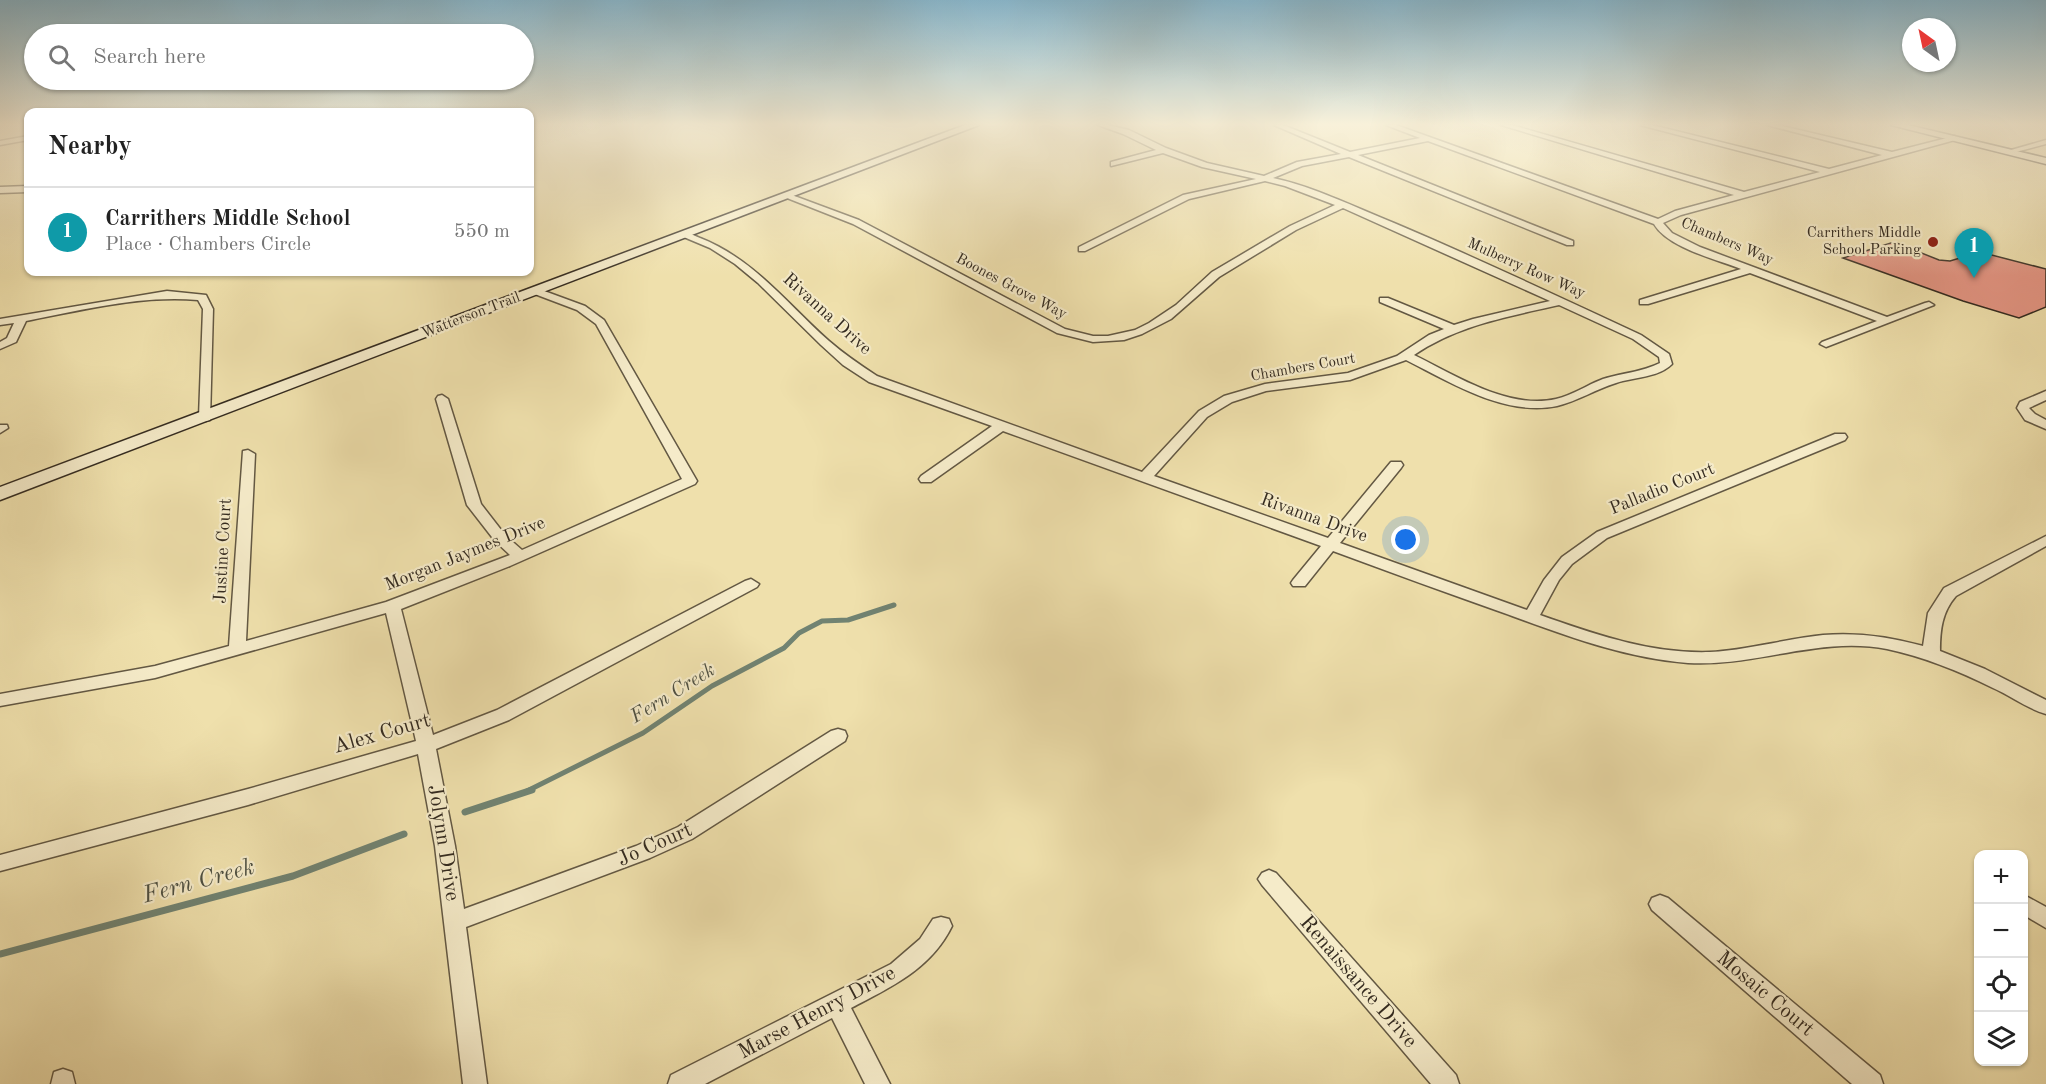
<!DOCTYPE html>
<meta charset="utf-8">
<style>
:root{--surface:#fff;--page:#f2f2f2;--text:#222;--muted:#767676;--line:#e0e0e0;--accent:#111827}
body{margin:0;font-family:"Old Standard TT",serif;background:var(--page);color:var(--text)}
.controls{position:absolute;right:18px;bottom:18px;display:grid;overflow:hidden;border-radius:12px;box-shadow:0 2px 4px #0004}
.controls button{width:54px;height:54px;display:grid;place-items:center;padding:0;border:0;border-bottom:2px solid var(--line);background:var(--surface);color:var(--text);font:30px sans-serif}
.compass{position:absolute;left:1902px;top:18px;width:54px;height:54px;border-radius:50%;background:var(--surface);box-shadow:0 2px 4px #0004;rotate:327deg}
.you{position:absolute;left:1406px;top:540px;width:21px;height:21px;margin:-15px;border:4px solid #fff;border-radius:50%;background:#1a73e8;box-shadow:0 0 0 9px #1a73e833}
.badge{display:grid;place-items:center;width:39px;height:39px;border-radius:50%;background:var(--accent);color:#fff;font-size:20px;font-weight:700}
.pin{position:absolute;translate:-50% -50px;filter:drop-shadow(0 2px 3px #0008)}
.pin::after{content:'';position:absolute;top:32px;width:21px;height:18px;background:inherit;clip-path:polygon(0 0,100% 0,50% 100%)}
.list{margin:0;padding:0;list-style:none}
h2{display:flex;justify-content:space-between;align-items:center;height:78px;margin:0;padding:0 24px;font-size:26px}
h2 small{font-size:20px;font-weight:400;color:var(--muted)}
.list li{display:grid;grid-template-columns:39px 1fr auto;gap:18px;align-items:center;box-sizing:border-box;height:90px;padding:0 24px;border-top:2px solid var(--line)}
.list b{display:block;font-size:22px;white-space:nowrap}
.list p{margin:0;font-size:20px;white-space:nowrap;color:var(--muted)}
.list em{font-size:20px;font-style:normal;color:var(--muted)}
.icon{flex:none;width:33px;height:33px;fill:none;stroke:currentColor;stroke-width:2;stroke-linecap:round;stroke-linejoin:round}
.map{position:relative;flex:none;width:2046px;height:1084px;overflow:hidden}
.search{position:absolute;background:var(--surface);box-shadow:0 2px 4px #0004;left:24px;top:24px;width:510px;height:66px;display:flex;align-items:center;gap:15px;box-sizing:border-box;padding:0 21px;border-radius:33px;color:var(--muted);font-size:22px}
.panel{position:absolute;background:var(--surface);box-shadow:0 2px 4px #0004;left:24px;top:108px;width:510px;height:168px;border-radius:12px}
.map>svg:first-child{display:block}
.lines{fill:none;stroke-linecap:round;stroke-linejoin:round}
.stream-far1{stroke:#718372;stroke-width:5}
.stream{stroke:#718372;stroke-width:7}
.building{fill:#e39583;stroke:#342b20;stroke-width:1.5}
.street-casing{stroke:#635843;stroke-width:3}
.secondary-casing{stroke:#342b20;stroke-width:3}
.street{fill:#f5ebc9;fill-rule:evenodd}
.secondary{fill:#f5ebc9;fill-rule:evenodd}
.poi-dot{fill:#8f2418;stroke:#f5ebc9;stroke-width:2}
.labels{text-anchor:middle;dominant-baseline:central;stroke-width:4.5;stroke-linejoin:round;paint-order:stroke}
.far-poi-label{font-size:15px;fill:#342b20;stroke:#f5ebc9;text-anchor:end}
.far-street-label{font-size:15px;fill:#342b20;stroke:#f5ebc9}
.street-label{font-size:18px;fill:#342b20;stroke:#f5ebc9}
.water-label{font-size:20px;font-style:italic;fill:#4e5042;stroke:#f5ebc9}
.near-street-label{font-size:21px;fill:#342b20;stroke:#f5ebc9}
.near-water-label{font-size:24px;font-style:italic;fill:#4e5042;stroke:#f5ebc9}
</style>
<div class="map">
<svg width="2046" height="1084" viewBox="0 0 2046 1084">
<rect width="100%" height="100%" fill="#efe0ac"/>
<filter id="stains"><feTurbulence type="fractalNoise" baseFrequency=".00333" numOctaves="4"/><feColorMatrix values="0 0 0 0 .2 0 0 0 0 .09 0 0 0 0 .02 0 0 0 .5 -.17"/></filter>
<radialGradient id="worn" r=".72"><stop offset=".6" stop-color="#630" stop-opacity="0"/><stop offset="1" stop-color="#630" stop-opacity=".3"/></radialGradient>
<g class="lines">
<polyline class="stream-far1" points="527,791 643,733 712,686 784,648 799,633 822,621 848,620 894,605"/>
<g class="stream">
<polyline points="465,812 532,790"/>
<polyline points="0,954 293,876 404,834"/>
</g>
</g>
<polygon class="building" points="1894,242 1939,260 1950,261 1980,252 2046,269 2046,307 2019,318 1963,301 1843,258"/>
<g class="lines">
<defs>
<g id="street">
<path d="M 1098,125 L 1108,125 L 1129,130 L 1166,148 L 1207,163 L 1264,176 L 1297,162 L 1341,154 L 1274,125 L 1283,125 L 1350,152 L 1420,138 L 1386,125 L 1396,125 L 1658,219 L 1675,211 L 1734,195 L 1501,125 L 1512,125 L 1744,192 L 1820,172 L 1640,125 L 1652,125 L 1829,169 L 1882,155 L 1767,125 L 1778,125 L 1892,152 L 1955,136 L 1955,140 L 1681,215 L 1663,223 L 1672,233 L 1700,247 L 1887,317 L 1925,303 L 1929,302 L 1934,305 L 1826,347 L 1820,344 L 1822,342 L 1877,321 L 1750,273 L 1648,304 L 1640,304 L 1640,300 L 1741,269 C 1716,259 1668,248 1654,224 L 1428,141 L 1358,155 L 1573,241 L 1573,245 L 1567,245 L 1349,157 L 1302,166 L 1273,178 C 1315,187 1354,207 1394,223 C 1477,258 1559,297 1641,335 L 1669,354 L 1672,364 C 1658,378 1634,377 1616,383 C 1596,389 1578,401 1557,406 C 1505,417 1450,382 1406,360 L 1350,380 L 1266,391 L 1232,402 L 1207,417 L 1154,476 L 1328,538 L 1391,462 L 1401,462 L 1403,465 L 1401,468 L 1340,543 L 1527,610 L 1544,580 L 1562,557 L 1597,532 L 1835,434 L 1845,434 L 1847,437 L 1845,440 L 1607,538 L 1572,564 L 1559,580 L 1540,615 C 1594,634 1651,654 1710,652 C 1748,650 1785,639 1823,635 C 1857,632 1891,637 1923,646 L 1928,613 L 1944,588 L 2046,536 L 2046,546 L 1956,596 C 1942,612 1940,630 1940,651 L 1985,669 L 2046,700 L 2046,714 C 2028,709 2011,696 1993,688 C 1959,671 1924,657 1887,649 C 1819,636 1756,667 1688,663 C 1624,658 1564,635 1504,613 C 1447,593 1390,572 1333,551 L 1305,586 L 1293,586 L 1291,583 L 1293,580 L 1321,546 L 1003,431 L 931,482 L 921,482 L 919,479 L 921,476 L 992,426 L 869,382 L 843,365 L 821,345 L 758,283 L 735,264 L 710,248 L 679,235 C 686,230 693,235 700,238 C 754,259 787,304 829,341 C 844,354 860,365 877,376 L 1142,472 L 1199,411 L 1224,396 L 1265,384 L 1348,373 L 1397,356 L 1429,335 L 1444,329 L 1380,302 L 1380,298 L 1388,298 L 1454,325 L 1473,319 L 1550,301 L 1343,208 L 1296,230 L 1219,277 L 1171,319 L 1142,334 L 1124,340 L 1093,342 L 1057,333 L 853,224 L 782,196 L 789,194 L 859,220 L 1065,329 L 1093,336 L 1108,336 L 1135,330 L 1149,323 L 1176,305 L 1212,272 L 1290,226 L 1335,205 L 1285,186 L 1265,181 L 1189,199 L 1085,251 L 1079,251 L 1079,247 L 1183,195 L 1256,179 L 1202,167 L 1163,153 L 1111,166 L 1111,162 L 1156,150 L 1123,134 ZM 1559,305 L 1633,339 L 1659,357 L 1660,363 C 1642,372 1622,373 1603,379 C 1587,385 1573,395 1556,399 C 1508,410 1455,375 1414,355 C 1458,325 1507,317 1559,305 Z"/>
<polygon points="28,136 28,140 0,145 0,141"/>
<polygon points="2046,140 2046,144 2008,154 2004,152"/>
<polygon points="28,186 28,192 0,193 0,187"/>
<polygon points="536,288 585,306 604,320 697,481 695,484 510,566 401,609 433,735 497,710 745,581 751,579 759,584 757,587 509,720 436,749 455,846 464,909 636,846 678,827 831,731 838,729 845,731 847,736 845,741 692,839 650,858 466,927 487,1084 463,1084 435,846 418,754 248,805 0,871 0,855 248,789 416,741 386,613 155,678 0,706 0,694 155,666 229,646 243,451 248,450 255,454 246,641 386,602 510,555 495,541 467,505 436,399 438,396 442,395 448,399 481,504 505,535 522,550 682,479 596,324 577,310 532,293 531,291"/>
<path d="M 167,291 L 206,295 L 213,309 L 210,420 L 205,421 L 199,417 L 203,309 L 198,300 C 140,295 83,310 26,321 L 16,342 L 0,349 L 0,342 L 7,338 L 14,323 L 0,325 L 0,319 Z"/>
<polygon points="2046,391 2046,400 2029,408 2035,414 2046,420 2046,429 2025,420 2017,408 2020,402"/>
<polygon points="0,425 7,425 8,428 0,433"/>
<polygon points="1269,870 1276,873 1456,1075 1459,1084 1431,1084 1262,885 1258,879 1262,873"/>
<polygon points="1660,895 1668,898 1880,1075 1883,1084 1852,1084 1652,910 1649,904 1652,898"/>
<polygon points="2024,895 2046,907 2046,928 2024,915"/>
<path d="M 941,917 L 949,919 L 952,926 C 931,969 891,987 851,1008 L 890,1084 L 865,1084 L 832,1018 L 705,1084 L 668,1084 L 671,1075 L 891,964 L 920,939 L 933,919 Z"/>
<polygon points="63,1069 72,1072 75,1084 51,1084 54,1072"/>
</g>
<g id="secondary">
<polygon points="965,125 979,125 0,500 0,487"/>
<polygon points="1891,125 1908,125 2046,158 2046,164"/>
</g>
</defs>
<use href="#street" class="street-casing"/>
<use href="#secondary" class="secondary-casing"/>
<use href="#street" class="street"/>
<use href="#secondary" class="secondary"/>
</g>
<linearGradient id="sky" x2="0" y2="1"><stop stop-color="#89b8ce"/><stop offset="0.45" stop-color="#f8f1da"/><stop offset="1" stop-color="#f8f1da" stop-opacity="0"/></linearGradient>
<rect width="2046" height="276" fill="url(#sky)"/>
<circle class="poi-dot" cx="1933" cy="242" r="6"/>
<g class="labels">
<g class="far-poi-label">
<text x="1921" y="233">Carrithers Middle<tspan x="1921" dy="17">School Parking</tspan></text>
</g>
<g class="far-street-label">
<text transform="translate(1727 242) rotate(23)">Chambers Way</text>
<text transform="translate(1526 269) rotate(24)">Mulberry Row Way</text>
<text transform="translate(1011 287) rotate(28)">Boones Grove Way</text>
<text transform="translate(471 316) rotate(-21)">Watterson Trail</text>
<text transform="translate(1303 368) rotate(-10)">Chambers Court</text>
</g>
<g class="street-label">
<text transform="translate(827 314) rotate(42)">Rivanna Drive</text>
<text transform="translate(1662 489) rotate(-22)">Palladio Court</text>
<text transform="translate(1314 518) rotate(20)">Rivanna Drive</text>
<text transform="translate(223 551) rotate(-87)">Justine Court</text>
<text transform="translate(465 554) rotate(-22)">Morgan Jaymes Drive</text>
</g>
<g class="water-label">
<text transform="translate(673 694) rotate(-32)">Fern Creek</text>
</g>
<g class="near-street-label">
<text transform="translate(382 734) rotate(-16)">Alex Court</text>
<text transform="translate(443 843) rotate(81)">Jolynn Drive</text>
<text transform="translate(655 845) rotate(-24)">Jo Court</text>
<text transform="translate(1358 982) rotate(49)">Renaissance Drive</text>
<text transform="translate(1765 994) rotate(40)">Mosaic Court</text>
<text transform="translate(817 1013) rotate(-28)">Marse Henry Drive</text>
</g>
<g class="near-water-label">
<text transform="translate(199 882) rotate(-15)">Fern Creek</text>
</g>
</g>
<rect width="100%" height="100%" filter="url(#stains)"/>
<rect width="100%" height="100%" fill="url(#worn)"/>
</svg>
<div class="controls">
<button>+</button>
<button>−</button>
<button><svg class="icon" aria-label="locate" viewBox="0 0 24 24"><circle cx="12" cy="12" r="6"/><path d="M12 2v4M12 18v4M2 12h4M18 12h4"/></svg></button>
<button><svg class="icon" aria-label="layers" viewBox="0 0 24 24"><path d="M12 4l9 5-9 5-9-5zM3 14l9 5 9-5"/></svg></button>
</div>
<svg class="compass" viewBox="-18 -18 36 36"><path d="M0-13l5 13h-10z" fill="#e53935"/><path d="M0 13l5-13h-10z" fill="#767676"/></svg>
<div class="you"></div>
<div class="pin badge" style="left:1974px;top:278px;background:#0f9aa8">1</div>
<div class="search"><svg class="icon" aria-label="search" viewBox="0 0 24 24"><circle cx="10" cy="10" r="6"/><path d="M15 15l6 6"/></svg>Search here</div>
<section class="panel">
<h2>Nearby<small></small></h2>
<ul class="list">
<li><span class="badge" style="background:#0f9aa8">1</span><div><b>Carrithers Middle School</b><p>Place · Chambers Circle</p></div><em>550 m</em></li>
</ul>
</section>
</div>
